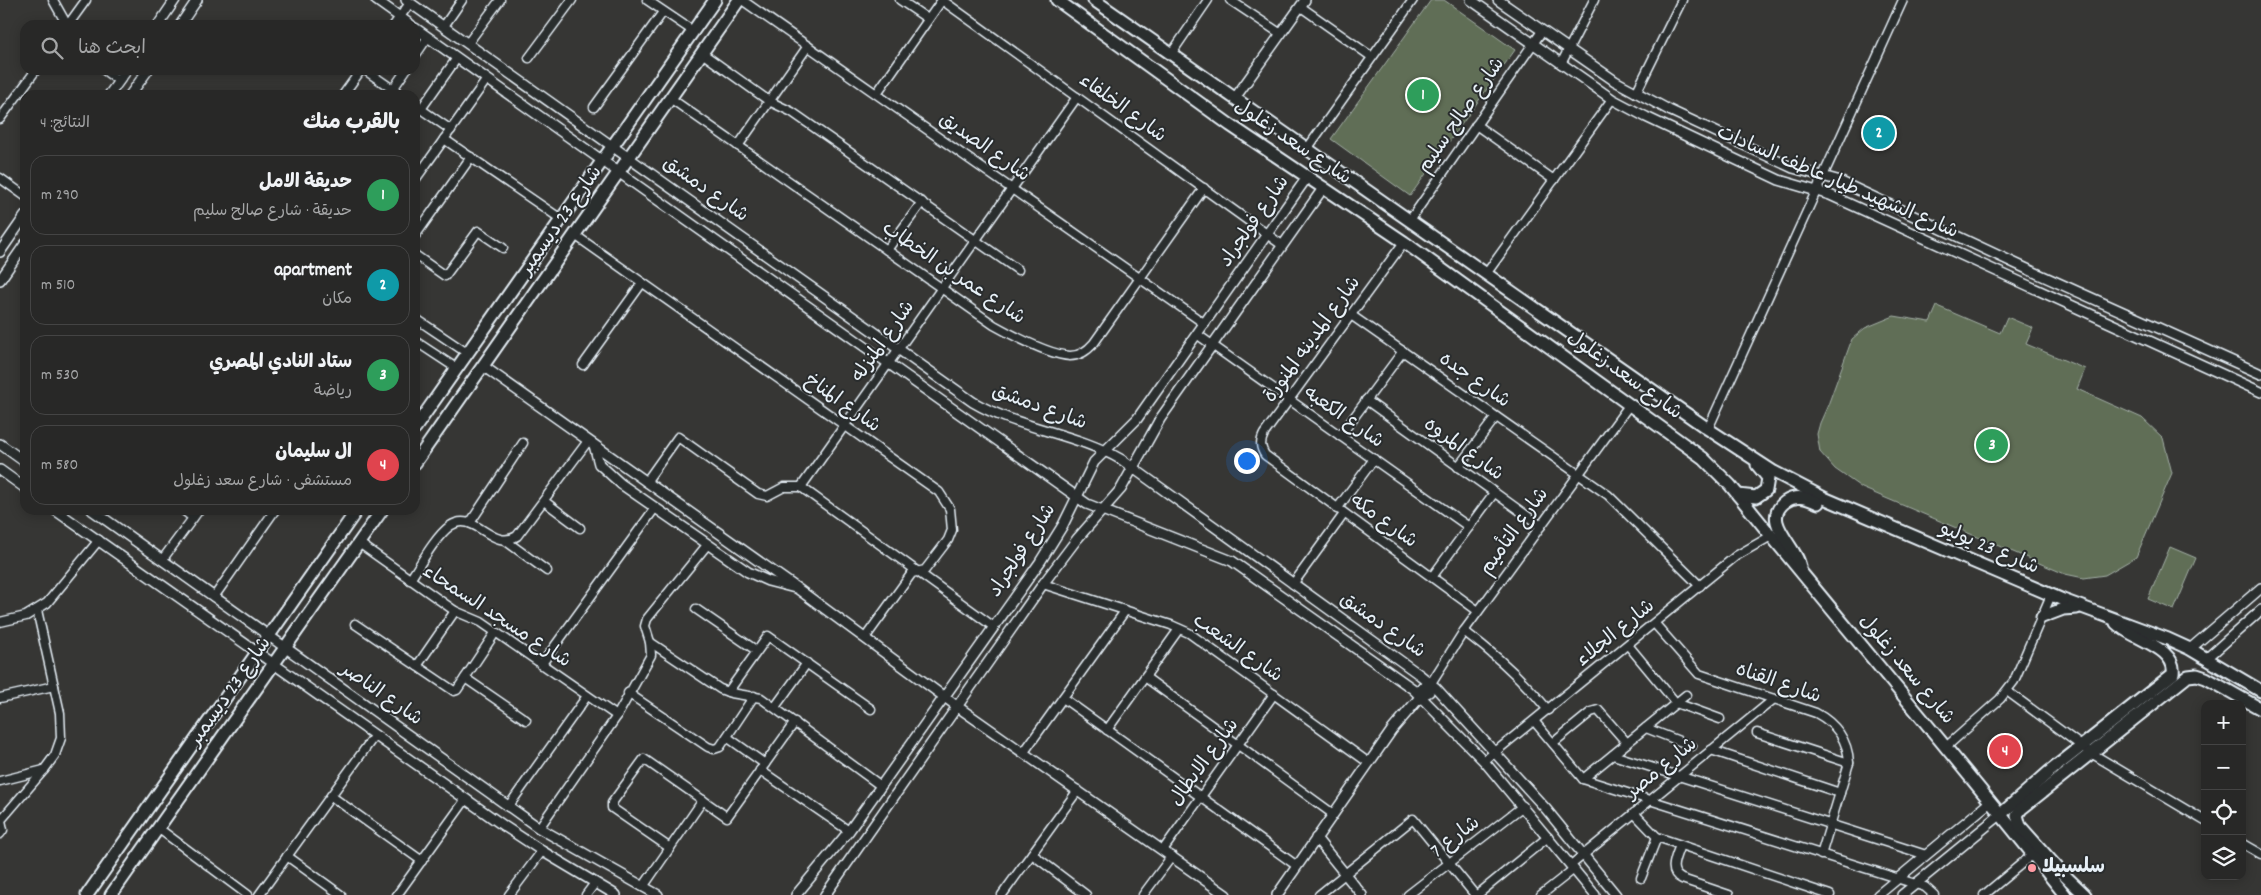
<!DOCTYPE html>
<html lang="ar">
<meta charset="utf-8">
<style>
:root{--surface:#282827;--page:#30302f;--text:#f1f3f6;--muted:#a5a6a7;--line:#444;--accent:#8c9099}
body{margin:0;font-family:Dekko,"Playpen Sans Arabic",sans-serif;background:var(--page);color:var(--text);direction:rtl}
.controls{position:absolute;right:15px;bottom:15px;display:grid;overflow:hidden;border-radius:10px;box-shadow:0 2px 12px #0003}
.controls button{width:45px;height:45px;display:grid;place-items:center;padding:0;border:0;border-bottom:1px solid var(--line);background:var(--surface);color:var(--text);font:25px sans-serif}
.you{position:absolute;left:1246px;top:460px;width:18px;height:18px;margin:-12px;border:4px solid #fff;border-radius:50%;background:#1a73e8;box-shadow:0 0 0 8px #1a73e833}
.badge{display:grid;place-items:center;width:32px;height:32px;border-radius:50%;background:var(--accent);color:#fff;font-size:16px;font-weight:700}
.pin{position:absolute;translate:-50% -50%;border:2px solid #fff;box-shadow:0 1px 5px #0006}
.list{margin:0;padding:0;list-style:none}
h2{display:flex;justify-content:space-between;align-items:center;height:65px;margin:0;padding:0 20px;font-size:21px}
h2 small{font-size:16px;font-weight:400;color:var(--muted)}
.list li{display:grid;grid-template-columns:32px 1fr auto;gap:15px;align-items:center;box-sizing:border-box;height:80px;margin:0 10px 10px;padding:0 10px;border:1px solid var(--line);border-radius:15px}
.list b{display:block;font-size:19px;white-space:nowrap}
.list p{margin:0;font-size:16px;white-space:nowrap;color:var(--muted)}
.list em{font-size:16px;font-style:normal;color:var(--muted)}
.icon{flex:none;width:28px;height:28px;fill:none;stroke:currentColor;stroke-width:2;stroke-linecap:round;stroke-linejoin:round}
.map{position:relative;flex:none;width:2261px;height:895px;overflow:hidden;direction:ltr}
.search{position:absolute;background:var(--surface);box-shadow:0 2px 12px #0003;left:20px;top:20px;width:400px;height:55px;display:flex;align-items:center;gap:12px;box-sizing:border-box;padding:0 18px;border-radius:15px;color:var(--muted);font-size:19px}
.panel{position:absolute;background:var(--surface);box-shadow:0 2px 12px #0003;left:20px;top:90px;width:400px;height:425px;border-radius:15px;direction:rtl}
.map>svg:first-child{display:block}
.green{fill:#606e56;stroke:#a4b0a7}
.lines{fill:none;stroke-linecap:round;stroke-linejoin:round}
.minor-casing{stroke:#e8f1f8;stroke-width:11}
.tertiary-casing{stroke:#e8f1f8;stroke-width:12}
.primary-casing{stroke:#e8f1f8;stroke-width:15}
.minor{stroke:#2a2d2e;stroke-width:8}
.tertiary{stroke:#2a2d2e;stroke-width:9}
.primary{stroke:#2a2d2e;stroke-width:11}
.poi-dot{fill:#ff9aa2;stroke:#2a2d2e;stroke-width:2}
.labels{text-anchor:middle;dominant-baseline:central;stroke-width:4;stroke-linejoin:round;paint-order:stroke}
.street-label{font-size:20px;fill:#e8f1f8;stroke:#2a2d2e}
.poi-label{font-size:20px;font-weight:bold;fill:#e8f1f8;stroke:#2a2d2e;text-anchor:start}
</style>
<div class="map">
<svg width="2261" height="895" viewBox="0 0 2261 895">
<rect width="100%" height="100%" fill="#363634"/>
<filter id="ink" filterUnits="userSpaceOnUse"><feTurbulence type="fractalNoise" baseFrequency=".02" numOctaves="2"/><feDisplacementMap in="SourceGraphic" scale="10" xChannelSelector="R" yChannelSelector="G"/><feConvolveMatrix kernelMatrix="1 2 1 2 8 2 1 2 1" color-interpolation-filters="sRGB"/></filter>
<g filter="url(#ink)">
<g class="green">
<polygon points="1431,0 1444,0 1515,50 1410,196 1331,139"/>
<polygon points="1937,306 2000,333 2007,317 2033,328 2026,344 2085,369 2077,389 2142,418 2163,438 2172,473 2136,557 2105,575 2084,578 2065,574 1862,488 1835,469 1820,452 1817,434 1820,423 1828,405 1852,339 1865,328 1894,316 1930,322"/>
<polygon points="2170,547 2196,558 2174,610 2148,599"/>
</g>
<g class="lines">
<defs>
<g id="minor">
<polyline points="53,0 67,25"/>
<polyline points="647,0 693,31"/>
<polyline points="742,0 1205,324"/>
<polyline points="900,0 928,19"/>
<polyline points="942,0 1282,245"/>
<polyline points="1230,0 1281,34"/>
<polyline points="1301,7 1372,57"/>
<polyline points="68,25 86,0"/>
<polyline points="394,25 410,3"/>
<polyline points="444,26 462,0"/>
<polyline points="468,43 500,0"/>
<polyline points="702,53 769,101 792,112 1018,270"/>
<polyline points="1171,54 1208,0"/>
<polyline points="415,56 428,37"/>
<polyline points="529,58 572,0"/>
<polyline points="1561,64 1594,0"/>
<polyline points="104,70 119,81"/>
<polyline points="365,70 401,95"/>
<polyline points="393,89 406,70"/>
<polyline points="877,93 942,0"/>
<polyline points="1636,93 1682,0"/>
<polyline points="343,95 361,70"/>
<path d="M 670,98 L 994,325 C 1012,335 1050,355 1070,356 C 1081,356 1088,350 1094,343 L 1204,188"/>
<polyline points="415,105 451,130"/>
<polyline points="594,107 663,12"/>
<polyline points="421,109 457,58"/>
<polyline points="0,119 36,70"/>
<polyline points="1476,125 1554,180"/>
<polyline points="444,139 561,219"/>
<polyline points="738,146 808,46"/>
<polyline points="1307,149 1413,0"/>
<polyline points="0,178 25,196"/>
<polyline points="415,180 487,79"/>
<polyline points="1410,220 1542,31"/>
<polyline points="575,235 939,492 950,509 952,530 948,540 925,570 912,573 865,638"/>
<polyline points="415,236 471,157"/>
<path d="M 1404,242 L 1264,434 C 1260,442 1260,447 1265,455 L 1478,611"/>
<polyline points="887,250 922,202"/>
<polyline points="415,255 445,276 478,231 503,248"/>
<polyline points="1486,274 1612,99"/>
<polyline points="1351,315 1608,495 1700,586"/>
<polyline points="415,318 467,353"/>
<polyline points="1198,335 1469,527"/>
<polyline points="415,341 456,368"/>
<polyline points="583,365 642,283"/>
<polyline points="1366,400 1541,526"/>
<polyline points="1708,429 1903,0"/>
<polyline points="1340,436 1403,351"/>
<polyline points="1458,467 1496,417"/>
<polyline points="646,482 678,437 758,494 767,496 784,487 801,487 1077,97"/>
<polyline points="801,487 994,627"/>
<polyline points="544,501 580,528"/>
<polyline points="1337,509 1374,459"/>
<polyline points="183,510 193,518"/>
<polyline points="470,523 523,443"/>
<polyline points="506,541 547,571"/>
<polyline points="359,543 455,611 481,622 617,716"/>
<polyline points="162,560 199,510"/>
<polyline points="1432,577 1494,493"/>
<path d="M 410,580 C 420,565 435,537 450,526 C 475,509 492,552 517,536 L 588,441"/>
<polyline points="1043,584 1171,625 1189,633 1369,763"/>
<polyline points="1293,584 1344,514"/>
<polyline points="214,597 275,510"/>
<polyline points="696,609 757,651"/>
<polyline points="0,622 26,616 47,603 99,540"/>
<polyline points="355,624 454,691 457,690 495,633"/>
<path d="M 1655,624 L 1699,674 L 1816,713 C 1835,723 1848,740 1849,763 L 1821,855"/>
<path d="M 1464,631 C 1496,655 1523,679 1548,710"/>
<polyline points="650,642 720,689 731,693 761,698 881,786"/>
<polyline points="1628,645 1676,703 1720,719"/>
<polyline points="541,665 655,508"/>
<polyline points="417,666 455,611"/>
<polyline points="1145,677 1333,814"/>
<polyline points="465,678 526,720"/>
<polyline points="1431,683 1464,631 1630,404"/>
<polyline points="2007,691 2091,753 2205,821"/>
<polyline points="728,692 768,636 871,709"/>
<polyline points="628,693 708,747 714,749 720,747 754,696"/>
<polyline points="0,698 54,686"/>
<polyline points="1063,698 1297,866"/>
<polyline points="775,707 807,663"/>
<polyline points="1534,721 1583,779 1925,887 1934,895"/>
<polyline points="1646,728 1692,746"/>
<polyline points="1107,730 1179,629"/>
<polyline points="1757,733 1849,763"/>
<polyline points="727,737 765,764"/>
<polyline points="1553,743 1591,712 1598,710 1627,743"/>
<polyline points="1946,747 2000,699 2014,681 2051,595"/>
<polyline points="1711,750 1840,793"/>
<polyline points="1024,752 1125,611"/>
<polyline points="1613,755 1926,855"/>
<polyline points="1484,761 1736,556 1771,536"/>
<polyline points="760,770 849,831"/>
<polyline points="1583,779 1686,695"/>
<polyline points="0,781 44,770"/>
<polyline points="331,796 422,861"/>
<polyline points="508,807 587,696"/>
<polyline points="1634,813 1657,837 1830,895"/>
<polyline points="158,828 248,895"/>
<polyline points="539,828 617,716 651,655 650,642 645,626 647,619 707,545"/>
<polyline points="0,834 3,830 1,820 44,770 55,755 61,738 60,713 37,610"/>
<polyline points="2242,843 2261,854"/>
<path d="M 1680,845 C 1676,857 1667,872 1682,879 L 1729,895"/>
<polyline points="670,848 612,808 612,803 644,759 727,817 795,722"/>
<polyline points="1163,850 1274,694"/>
<polyline points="1032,854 1086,895"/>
<polyline points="287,856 341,895"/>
<polyline points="1571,865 1774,699"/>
<polyline points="1641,878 1657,837"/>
<polyline points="643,887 703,800"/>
<polyline points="259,895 375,735"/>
<polyline points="397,895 466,799"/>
<polyline points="509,895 542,851"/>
<polyline points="586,895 595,883"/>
<polyline points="1002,895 1078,790"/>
<polyline points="1143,895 1172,856"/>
<polyline points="1319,895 1413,819 1475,895"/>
<polyline points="1408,895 1523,806"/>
<polyline points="1477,895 1548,837"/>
<polyline points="1541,895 1574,869"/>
<polyline points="1984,895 2032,855"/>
</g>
<g id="tertiary">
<polyline points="376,0 411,25"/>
<path d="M 406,0 L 973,402 C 1019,429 1076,433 1122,460 L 1420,675 L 1436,688 L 1546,809 L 1616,895"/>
<polyline points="1471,0 1612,99 1646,117 1779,180 1830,195 2261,392"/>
<polyline points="1498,0 1615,81 1669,110 1793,168 1837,180 2025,268 2261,374"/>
<polyline points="158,25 175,0"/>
<polyline points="180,25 197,0"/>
<polyline points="415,28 1087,504 1232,561 1413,689 1484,761 1595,895"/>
<polyline points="109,95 127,70"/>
<polyline points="130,95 148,70"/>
<polyline points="1235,98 1305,0"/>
<polyline points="0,252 25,216"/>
<polyline points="0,280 25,244"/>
<polyline points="483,366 798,589 958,707 1226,895"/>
<polyline points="0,444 25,462"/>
<polyline points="594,445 599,464 621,484 748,572 768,581 795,588"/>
<polyline points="0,470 25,488"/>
<polyline points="55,510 504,826 542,851 616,895"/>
<polyline points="92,510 539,828 658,895"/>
<polyline points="2190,649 2261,588"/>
<polyline points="2206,659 2261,610"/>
<polyline points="1316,838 1362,895"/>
<polyline points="796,895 849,831 1040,562 1063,525 1094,462 1137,419 1308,176"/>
<polyline points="825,895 1043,584 1077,539 1121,489 1160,419 1324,187"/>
<polyline points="1277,895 1392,730 1421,696 1422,687 1431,683 1429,692 1421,696"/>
<polyline points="1878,895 1990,802"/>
<polyline points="1902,895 2000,815"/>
</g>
<g id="primary">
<path d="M 1057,0 L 1230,125 L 1404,242 L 1703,458 L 1730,485 C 1841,623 1956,756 2065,895"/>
<polyline points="1094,0 1708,429 1774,472 1824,498 2063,600 2168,639 2190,649 2261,691"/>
<polyline points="415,428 715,0"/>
<polyline points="415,463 739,0"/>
<polyline points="1738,495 1756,497 1766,490 1768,478 1757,465"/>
<path d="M 1800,567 C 1797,546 1760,521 1785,502 C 1796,494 1807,498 1818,503"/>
<polyline points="2042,617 2063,609 2077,608"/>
<path d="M 2000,815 L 2049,772 L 2173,674 C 2177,647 2133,640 2116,623"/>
<polyline points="87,895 357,510"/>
<polyline points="111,895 382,510"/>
<polyline points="2085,895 2061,872 2020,826 2017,815 2021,809 2188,676 2197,675 2206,678 2261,709"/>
</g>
</defs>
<use href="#minor" class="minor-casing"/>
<use href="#tertiary" class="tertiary-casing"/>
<use href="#primary" class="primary-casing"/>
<use href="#minor" class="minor"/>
<use href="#tertiary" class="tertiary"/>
<use href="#primary" class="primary"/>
</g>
</g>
<circle class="poi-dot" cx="2032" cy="868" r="5"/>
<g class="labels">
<g class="street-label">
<text transform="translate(1122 109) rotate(36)">شارع الخلفاء</text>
<text transform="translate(1462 116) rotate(-55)">شارع صالح سليم</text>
<text transform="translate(1292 143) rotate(34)">شارع سعد زغلول</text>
<text transform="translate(984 148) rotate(35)">شارع الصديق</text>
<text transform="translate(1837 183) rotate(23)">شارع الشهيد طيار عاطف السادات</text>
<text transform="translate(705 190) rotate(35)">شارع دمشق</text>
<text transform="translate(562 221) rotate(-55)">شارع 23 ديسمبر</text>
<text transform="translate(1255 222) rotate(-55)">شارع فولجراد</text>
<text transform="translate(953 274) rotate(34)">شارع عمر بن الخطاب</text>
<text transform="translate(1313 340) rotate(-54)">شارع المدينه المنورة</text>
<text transform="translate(884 342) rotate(-55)">شارع المنزله</text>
<text transform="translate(1624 376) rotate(36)">شارع سعد زغلول</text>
<text transform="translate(1474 381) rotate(35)">شارع جده</text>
<text transform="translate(842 404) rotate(35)">شارع المناخ</text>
<text transform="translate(1039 408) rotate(20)">شارع دمشق</text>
<text transform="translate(1343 418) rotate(35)">شارع الكعبه</text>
<text transform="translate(1463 450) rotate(36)">شارع المروه</text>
<text transform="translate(1383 522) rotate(36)">شارع مكه</text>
<text transform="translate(1515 532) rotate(-54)">شارع التأميم</text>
<text transform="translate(1989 549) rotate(23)">شارع 23 يوليو</text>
<text transform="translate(1023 551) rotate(-57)">شارع فولجراد</text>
<text transform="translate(496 617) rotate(33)">شارع مسجد السمحاء</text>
<text transform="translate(1382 626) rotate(35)">شارع دمشق</text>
<text transform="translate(1616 634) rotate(-39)">شارع الجلاء</text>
<text transform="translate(1237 649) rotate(35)">شارع الشعب</text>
<text transform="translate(1906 670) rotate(50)">شارع سعد زغلول</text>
<text transform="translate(1778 684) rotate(19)">شارع القناه</text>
<text transform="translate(231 692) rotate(-55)">شارع 23 ديسمبر</text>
<text transform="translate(381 695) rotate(35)">شارع الناصر</text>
<text transform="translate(1205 763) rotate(-54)">شارع الابطال</text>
<text transform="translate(1662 769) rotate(-39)">شارع مصر</text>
<text transform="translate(1456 838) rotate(-37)">شارع 7</text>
</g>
<g class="poi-label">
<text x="2042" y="868">سلسبيلا</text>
</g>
</g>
</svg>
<div class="controls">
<button>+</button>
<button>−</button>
<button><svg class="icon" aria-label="locate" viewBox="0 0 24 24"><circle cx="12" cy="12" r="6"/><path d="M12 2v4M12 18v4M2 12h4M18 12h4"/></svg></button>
<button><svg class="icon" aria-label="layers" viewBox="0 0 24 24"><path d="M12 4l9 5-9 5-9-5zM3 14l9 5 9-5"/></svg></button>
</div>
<div class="you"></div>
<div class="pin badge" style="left:1423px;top:95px;background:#2e9e5b">1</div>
<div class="pin badge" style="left:1879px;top:133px;background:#0f9aa8">2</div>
<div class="pin badge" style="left:1992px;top:445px;background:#2e9e5b">3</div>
<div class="pin badge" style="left:2005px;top:751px;background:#e0444e">4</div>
<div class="search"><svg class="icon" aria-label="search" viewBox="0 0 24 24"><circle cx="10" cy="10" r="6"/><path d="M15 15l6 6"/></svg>ابحث هنا</div>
<section class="panel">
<h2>بالقرب منك<small>النتائج: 4</small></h2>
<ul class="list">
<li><span class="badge" style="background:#2e9e5b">1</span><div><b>حديقة الامل</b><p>حديقة · شارع صالح سليم</p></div><em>290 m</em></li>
<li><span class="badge" style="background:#0f9aa8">2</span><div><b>apartment</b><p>مكان</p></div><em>510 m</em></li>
<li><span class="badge" style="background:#2e9e5b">3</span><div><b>ستاد النادي المصري</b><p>رياضة</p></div><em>530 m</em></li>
<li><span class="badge" style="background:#e0444e">4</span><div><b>ال سليمان</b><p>مستشفى · شارع سعد زغلول</p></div><em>580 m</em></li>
</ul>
</section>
</div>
